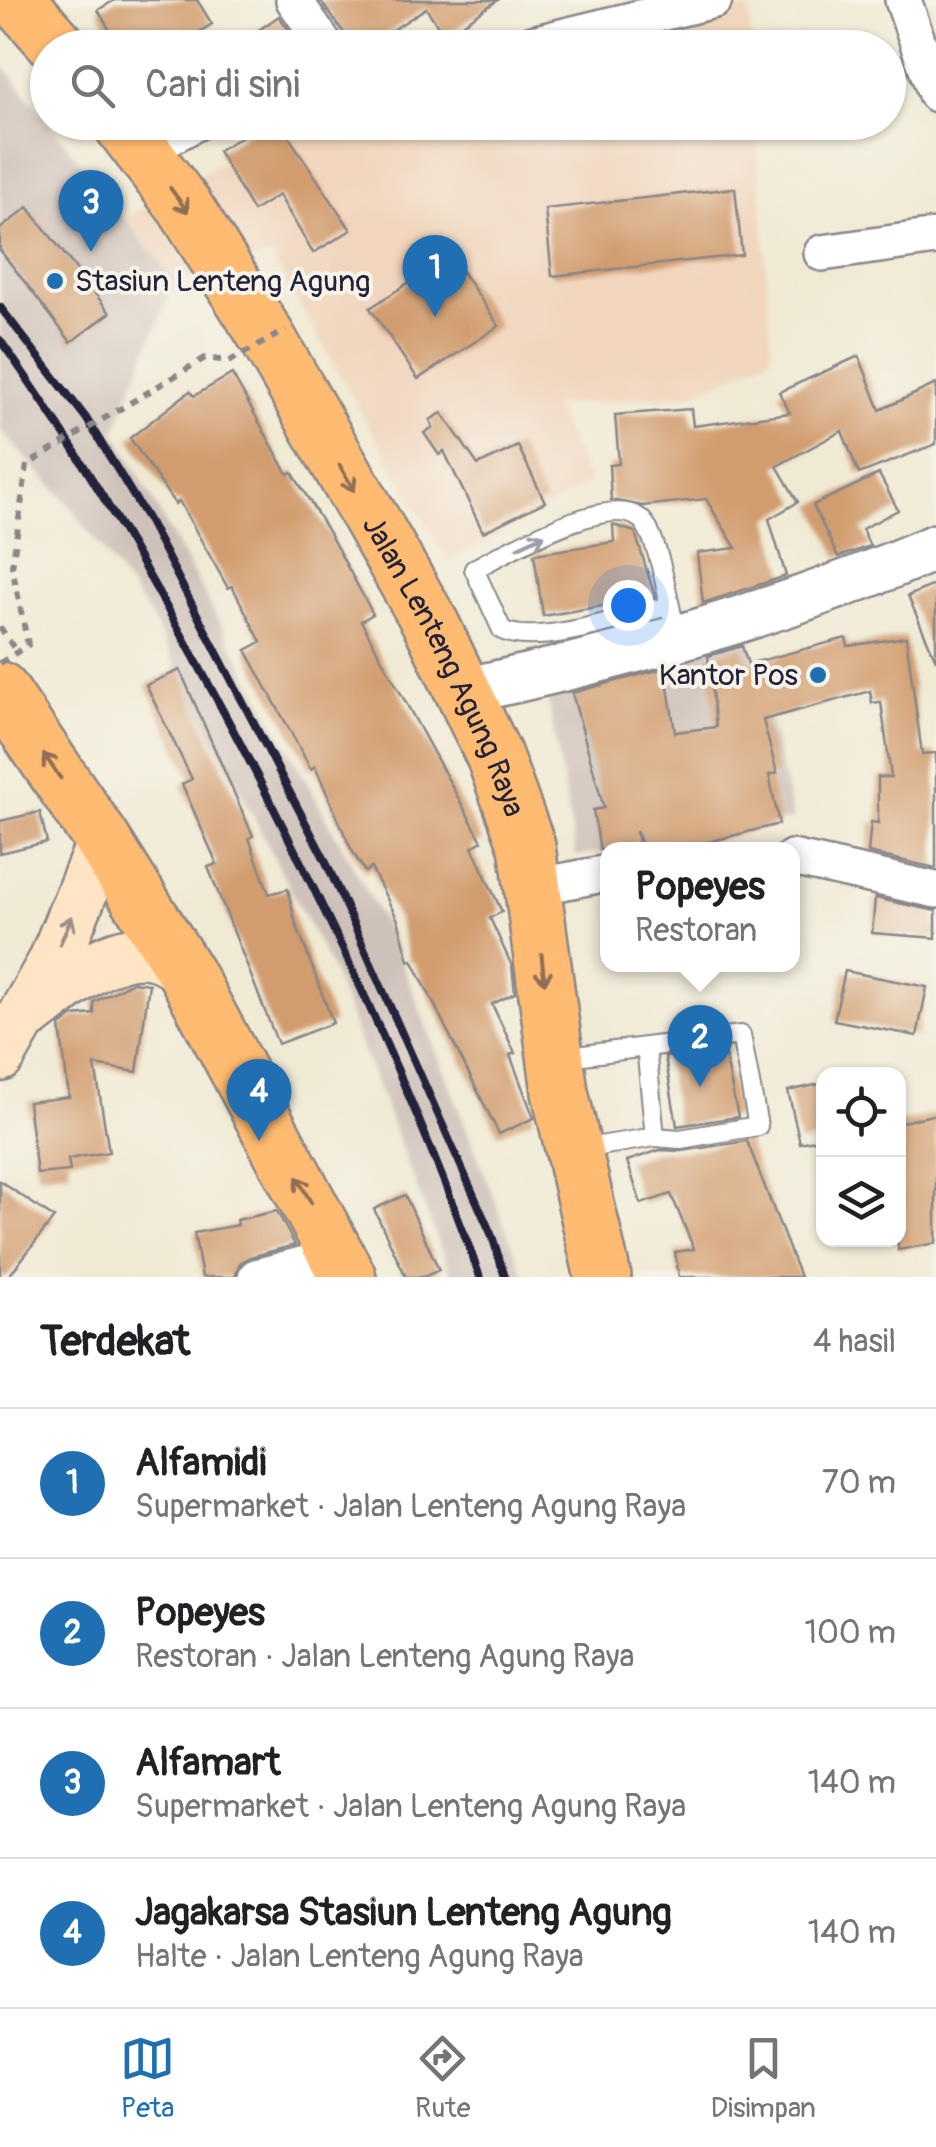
<!DOCTYPE html>
<html lang="id">
<meta charset="utf-8">
<style>
:root{--surface:#fff;--page:#f2f2f2;--text:#202124;--muted:#757577;--line:#e0e0e0;--accent:#1f6fb2}
body{margin:0;font-family:Pangolin,sans-serif;background:var(--page);color:var(--text)}
.controls{position:absolute;right:30px;bottom:30px;display:grid;overflow:hidden;border-radius:20px;box-shadow:0 2px 8px #0004}
.controls button{width:90px;height:90px;display:grid;place-items:center;padding:0;border:0;border-bottom:2px solid var(--line);background:var(--surface);color:var(--text);font:50px sans-serif}
.you{position:absolute;left:628px;top:605px;width:35px;height:35px;margin:-25px;border:8px solid #fff;border-radius:50%;background:#1a73e8;box-shadow:0 0 0 15px #1a73e833}
.badge{display:grid;place-items:center;width:65px;height:65px;border-radius:50%;background:var(--accent);color:#fff;font-size:32px;font-weight:700}
.pin{position:absolute;translate:-50% -82px;filter:drop-shadow(0 2px 5px #0008)}
.pin::after{content:'';position:absolute;top:52px;width:35px;height:30px;background:inherit;clip-path:polygon(0 0,100% 0,50% 100%)}
.popup{position:absolute;left:600px;top:842px;width:200px;height:130px;box-sizing:border-box;display:grid;place-content:center;border-radius:20px;background:var(--surface);filter:drop-shadow(0 2px 8px #0005);font-size:32px;white-space:nowrap;color:var(--muted)}
.popup b{font-size:38px;color:var(--text)}
.popup::after{content:'';position:absolute;left:50%;top:100%;margin-left:-20px;border:20px solid transparent;border-top-color:var(--surface)}
.list{margin:0;padding:0;list-style:none}
h2{display:flex;justify-content:space-between;align-items:center;height:130px;margin:0;padding:0 40px;font-size:42px}
h2 small{font-size:32px;font-weight:400;color:var(--muted)}
.list li{display:grid;grid-template-columns:65px 1fr auto;gap:30px;align-items:center;box-sizing:border-box;height:150px;padding:0 40px;border-top:2px solid var(--line)}
.list b{display:block;font-size:38px;white-space:nowrap}
.list p{margin:0;font-size:32px;white-space:nowrap;color:var(--muted)}
.list em{font-size:32px;font-style:normal;color:var(--muted)}
.icon{flex:none;width:55px;height:55px;fill:none;stroke:currentColor;stroke-width:2;stroke-linecap:round;stroke-linejoin:round}
.map{position:relative;flex:none;width:936px;height:1277px;overflow:hidden}
.search{position:absolute;background:var(--surface);box-shadow:0 2px 8px #0004;left:30px;right:30px;top:30px;height:110px;display:flex;align-items:center;gap:25px;box-sizing:border-box;padding:0 35px;border-radius:55px;color:var(--muted);font-size:38px}
.sheet{height:730px;background:var(--surface)}
nav{display:flex;justify-content:space-around;align-items:center;box-sizing:border-box;height:140px;border-top:2px solid var(--line);background:var(--surface);font-size:28px;color:var(--muted)}
nav a{display:grid;justify-items:center;gap:5px}
nav .on{color:var(--accent)}
.map>svg:first-child{display:block}
.built{fill:#f1d5bd}
.industrial{fill:#cec1ba}
.building{fill:#d19c6e}
.lines{fill:none;stroke-linecap:round;stroke-linejoin:round}
.service-casing{stroke:#898688;stroke-width:22}
.minor-casing{stroke:#898688;stroke-width:40}
.tertiary-casing{stroke:#898688;stroke-width:50}
.secondary-casing{stroke:#898688;stroke-width:55}
.primary-casing{stroke:#898688;stroke-width:60}
.path{stroke:#898688;stroke-width:6;stroke-dasharray:8 8;stroke-linecap:butt}
.service{stroke:#fff;stroke-width:18}
.minor{stroke:#fff;stroke-width:35}
.tertiary{stroke:#fff;stroke-width:45}
.secondary{stroke:#ffe4c6;stroke-width:50}
.primary{stroke:#ffbb71;stroke-width:55}
.rail{stroke:#22223b;stroke-width:8}
.path-bridge{stroke:#898688;stroke-width:6;stroke-dasharray:8 8;stroke-linecap:butt}
.oneway{stroke:#906e56}
.oneway2{stroke:#9c9ca7}
.oneway3{stroke:#9c8d87}
.poi-dot{fill:#1f6fb2;stroke:#f7f3e8;stroke-width:4}
.labels{text-anchor:middle;dominant-baseline:central;stroke-width:8;stroke-linejoin:round;paint-order:stroke}
.poi-label{font-size:30px;fill:#22223b;stroke:#f7f3e8;text-anchor:start}
.street-label{font-size:30px;fill:#22223b;stroke:#f7f3e8}
</style>
<div class="map">
<svg width="936" height="1277" viewBox="0 0 936 1277">
<rect width="100%" height="100%" fill="#f7f3e8"/>
<filter id="ink" filterUnits="userSpaceOnUse"><feTurbulence type="fractalNoise" baseFrequency=".01" numOctaves="2"/><feDisplacementMap in="SourceGraphic" scale="20" xChannelSelector="R" yChannelSelector="G"/><feConvolveMatrix kernelMatrix="1 2 1 2 8 2 1 2 1" color-interpolation-filters="sRGB"/></filter>
<filter id="wash" filterUnits="userSpaceOnUse"><feTurbulence type="fractalNoise" baseFrequency=".0048" numOctaves="4" result="noise"/><feDisplacementMap in="SourceGraphic" scale="40" xChannelSelector="R" yChannelSelector="G"/><feGaussianBlur stdDeviation="2.25" result="paint"/><feColorMatrix in="noise" values="0 0 0 0 0 0 0 0 0 0 0 0 0 0 0 0 0 1.4 0 .05"/><feComposite in="paint" operator="in"/></filter>
<g filter="url(#wash)">
<rect width="100%" height="100%" fill="#f0ead4"/>
<g class="built">
<polygon points="749,10 752,47 478,48 575,24"/>
<polygon points="288,123 756,123 772,356 693,394 554,406 590,483 448,562 271,255 174,281 125,218"/>
</g>
<g class="industrial">
<polygon points="0,61 174,281 115,431 391,936 525,1277 452,1277 330,966 151,617 69,504 0,430"/>
<polygon points="749,636 793,819 576,856 546,689"/>
</g>
<g id="blocks">
<g class="building">
<polygon points="115,0 197,0 212,24 173,48 120,48 98,10"/>
<polygon points="320,0 498,0 445,36 426,8 366,48 355,48"/>
<polygon points="279,16 301,48 233,48"/>
<polygon points="265,122 279,122 351,230 313,253 279,195 253,211 218,151"/>
<polygon points="735,188 742,255 552,276 545,209"/>
<polygon points="28,207 110,313 71,342 0,250 0,229"/>
<polygon points="451,255 499,326 418,379 370,308"/>
<polygon points="859,356 880,410 936,384 936,444 859,474 842,431 777,466 798,502 769,519 786,576 703,603 697,553 736,548 706,499 642,506 611,500 609,465 619,464 615,415 691,409 693,426 790,413 779,392"/>
<polygon points="232,374 288,474 292,472 329,533 373,614 361,621 482,841 472,847 502,912 490,918 512,966 515,993 492,1004 515,1053 510,1055 534,1118 499,1134 412,960 409,961 398,920 371,868 365,872 351,849 315,766 311,769 246,650 261,642 232,586 228,588 179,501 175,504 130,438 190,391 194,396"/>
<polygon points="442,413 478,465 518,446 545,502 483,532 444,451 439,455 424,433 433,427 430,420"/>
<polygon points="879,474 898,510 862,529 870,546 838,557 813,505"/>
<polygon points="613,525 635,532 655,597 543,616 534,554 614,542"/>
<polygon points="936,584 936,660 908,596"/>
<polygon points="906,637 922,754 936,753 936,868 868,853 871,822 878,823 878,777 891,777 881,702 872,703 870,691 763,720 777,773 769,775 779,824 677,850 645,850 636,831 639,850 600,850 593,810 604,808 572,693 665,668 675,732 716,727 708,656 742,646 748,664 846,638 848,646"/>
<polygon points="180,670 253,836 249,838 269,894 288,889 295,921 333,1023 278,1044 208,867 217,864 182,784 192,779 146,685"/>
<polygon points="40,812 47,842 0,853 0,821"/>
<polygon points="875,898 936,911 936,938 872,933"/>
<polygon points="845,971 927,987 917,1036 834,1020"/>
<polygon points="133,982 149,984 137,1072 95,1065 109,1152 68,1159 70,1171 37,1174 28,1102 69,1097 60,1026 74,1016 94,1014 94,1002"/>
<polygon points="724,1050 738,1117 677,1126 665,1057"/>
<polygon points="820,1084 824,1138 800,1143 788,1091"/>
<polygon points="936,1114 936,1243 898,1250 898,1123"/>
<polygon points="747,1141 800,1277 679,1277 675,1252 694,1249 671,1194 641,1204 627,1161 660,1150 682,1151"/>
<polygon points="0,1181 54,1218 8,1277 0,1277"/>
<polygon points="405,1195 439,1270 424,1277 406,1277 374,1209"/>
<polygon points="277,1211 295,1245 250,1257 240,1263 235,1277 202,1277 194,1233 238,1225 237,1220"/>
</g>
</g>
</g>
<g filter="url(#ink)">
<use href="#blocks" fill-opacity="0" stroke="#898688" stroke-width="2.5"/>
<g class="lines">
<defs>
<g id="service">
<path d="M 669,606 C 629,615 538,648 502,630 L 474,569 C 505,553 619,485 645,524 C 661,548 669,607 677,637"/>
<polyline points="646,1047 741,1035 758,1126 680,1139 655,1137"/>
<polyline points="560,1058 646,1047 655,1137 587,1148 581,1153"/>
</g>
<g id="minor">
<polyline points="294,0 327,48"/>
<polyline points="903,0 936,94"/>
<polyline points="516,48 714,0"/>
<polyline points="143,151 197,122"/>
<polyline points="822,253 936,237"/>
<polyline points="792,858 936,890"/>
<polyline points="535,887 608,873"/>
<polyline points="256,1277 340,1255"/>
</g>
<path id="tertiary" d="M 464,691 C 626,656 784,612 936,547"/>
<g id="secondary">
<path d="M 32,1012 C 76,979 137,920 187,975"/>
<polyline points="0,1056 53,963 103,841"/>
</g>
<g id="primary">
<polyline points="17,0 60,48"/>
<path id="s1" d="M 120,122 L 184,206 L 267,337 L 432,626 L 494,756 L 527,846 L 560,1092 L 603,1277"/>
<polyline points="0,690 103,841 187,975 348,1277"/>
</g>
</defs>
<use href="#service" class="service-casing"/>
<use href="#minor" class="minor-casing"/>
<use href="#tertiary" class="tertiary-casing"/>
<use href="#secondary" class="secondary-casing"/>
<use href="#primary" class="primary-casing"/>
<polyline class="path" points="0,627 16,651"/>
<use href="#service" class="service"/>
<use href="#minor" class="minor"/>
<use href="#tertiary" class="tertiary"/>
<use href="#secondary" class="secondary"/>
<use href="#primary" class="primary"/>
<g class="rail">
<polyline points="0,307 86,418 148,520 325,860 492,1236 505,1277"/>
<path d="M 0,340 C 88,462 159,591 230,724 C 324,902 412,1087 480,1277"/>
</g>
<polyline class="path-bridge" points="0,663 28,645 12,567 27,465 205,358 230,361 286,330"/>
</g>
<defs><path id="oneway-shaft" d="M-6 0H5M1.5-3L5.5 0L1.5 3" fill="none" stroke-width="1.6" stroke-linecap="round" stroke-linejoin="round" transform="scale(2.5)"/></defs>
<g class="oneway">
<use href="#oneway-shaft" transform="translate(179 200) rotate(54)"/>
<use href="#oneway-shaft" transform="translate(347 478) rotate(60)"/>
<use href="#oneway-shaft" transform="translate(52 766) rotate(-125)"/>
<use href="#oneway-shaft" transform="translate(543 969) rotate(84)"/>
<use href="#oneway-shaft" transform="translate(304 1190) rotate(-119)"/>
</g>
<use class="oneway2" href="#oneway-shaft" transform="translate(531 541) rotate(-25)"/>
<use class="oneway3" href="#oneway-shaft" transform="translate(66 930) rotate(-67)"/>
</g>
<g class="poi-dot">
<circle cx="55" cy="281" r="10"/>
<circle cx="818" cy="675" r="10"/>
</g>
<g class="labels">
<g class="poi-label">
<text x="75" y="281">Stasiun Lenteng Agung</text>
<text x="798" y="675" text-anchor="end">Kantor Pos</text>
</g>
<g class="street-label">
<text stroke="none"><textPath href="#s1" startOffset="635">Jalan Lenteng Agung Raya</textPath></text>
</g>
</g>
</svg>
<div class="controls">
<button><svg class="icon" aria-label="locate" viewBox="0 0 24 24"><circle cx="12" cy="12" r="6"/><path d="M12 2v4M12 18v4M2 12h4M18 12h4"/></svg></button>
<button><svg class="icon" aria-label="layers" viewBox="0 0 24 24"><path d="M12 4l9 5-9 5-9-5zM3 14l9 5 9-5"/></svg></button>
</div>
<div class="you"></div>
<div class="pin badge" style="left:435px;top:317px">1</div>
<div class="pin badge" style="left:700px;top:1087px">2</div>
<div class="popup"><b>Popeyes</b>Restoran</div>
<div class="pin badge" style="left:91px;top:252px">3</div>
<div class="pin badge" style="left:259px;top:1141px">4</div>
<div class="search"><svg class="icon" aria-label="search" viewBox="0 0 24 24"><circle cx="10" cy="10" r="6"/><path d="M15 15l6 6"/></svg>Cari di sini</div>
</div>
<section class="sheet">
<h2>Terdekat<small>4 hasil</small></h2>
<ul class="list">
<li><span class="badge">1</span><div><b>Alfamidi</b><p>Supermarket · Jalan Lenteng Agung Raya</p></div><em>70 m</em></li>
<li><span class="badge">2</span><div><b>Popeyes</b><p>Restoran · Jalan Lenteng Agung Raya</p></div><em>100 m</em></li>
<li><span class="badge">3</span><div><b>Alfamart</b><p>Supermarket · Jalan Lenteng Agung Raya</p></div><em>140 m</em></li>
<li><span class="badge">4</span><div><b>Jagakarsa Stasiun Lenteng Agung</b><p>Halte · Jalan Lenteng Agung Raya</p></div><em>140 m</em></li>
</ul>
</section>
<nav>
<a class="on"><svg class="icon" aria-label="map" viewBox="0 0 24 24"><path d="M3 6l6-2 6 2 6-2v14l-6 2-6-2-6 2zM9 4v14M15 6v14"/></svg>Peta</a>
<a><svg class="icon" aria-label="directions" viewBox="0 0 24 24"><path d="M12 3l9 9-9 9-9-9zM9 14v-3h6M13 9l2 2-2 2"/></svg>Rute</a>
<a><svg class="icon" aria-label="saved" viewBox="0 0 24 24"><path d="M7 4h10v16l-5-4-5 4z"/></svg>Disimpan</a>
</nav>
